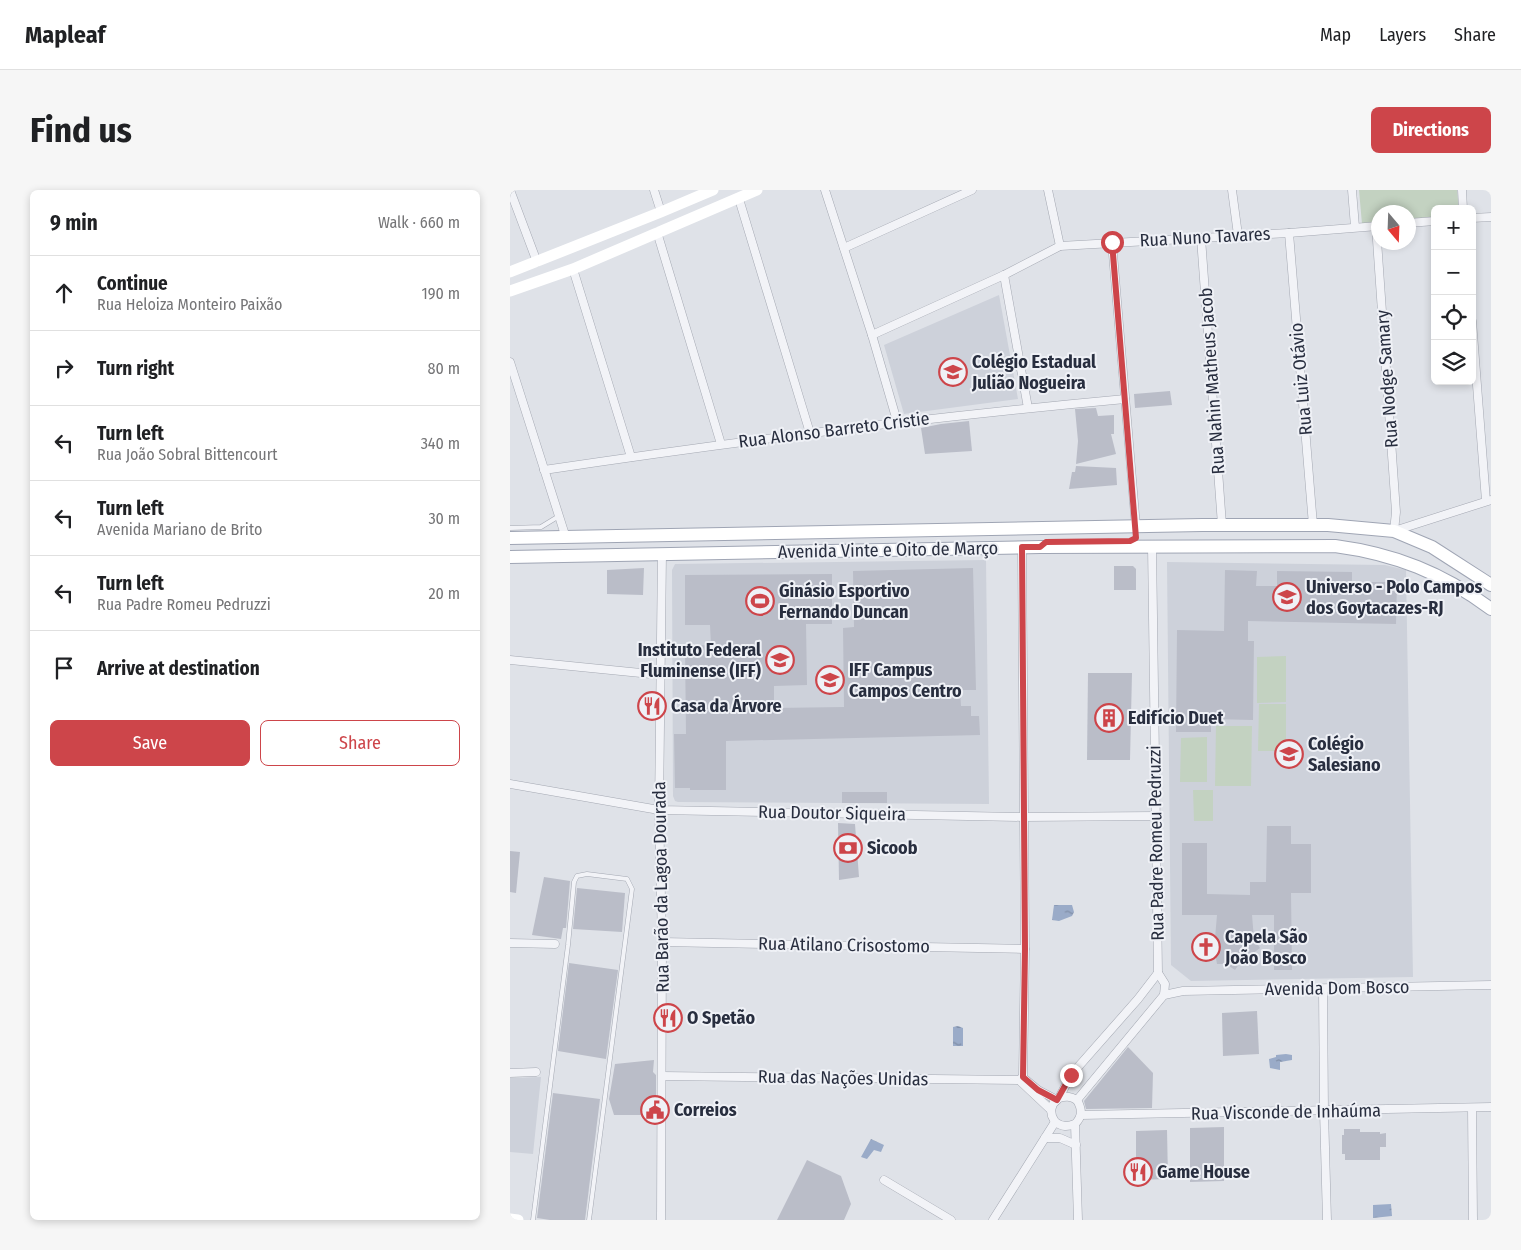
<!DOCTYPE html>
<meta charset="utf-8">
<style>
:root{--surface:#fff;--page:#f6f6f6;--text:#202124;--muted:#757577;--line:#e0e0e0;--accent:#cd454a}
body{margin:0;font-family:"Fira Sans Condensed",sans-serif;background:var(--page);color:var(--text)}
.controls{position:absolute;right:15px;top:15px;display:grid;overflow:hidden;border-radius:8px;box-shadow:0 2px 8px #0003}
.controls button{width:45px;height:45px;display:grid;place-items:center;padding:0;border:0;border-bottom:1px solid var(--line);background:var(--surface);color:var(--text);font:25px sans-serif}
.compass{position:absolute;left:861px;top:15px;width:45px;height:45px;border-radius:50%;background:var(--surface);box-shadow:0 2px 8px #0003;rotate:161deg}
.stop{position:absolute;width:15px;height:15px;margin:-11px;border:4px solid #cd454a;border-radius:50%;background:#fff}
.stop.end{background:#cd454a;border-color:#fff;box-shadow:0 1px 5px #0008}
.list{margin:0;padding:0;list-style:none}
h2{display:flex;justify-content:space-between;align-items:center;height:65px;margin:0;padding:0 20px;font-size:21px}
h2 small{font-size:16px;font-weight:400;color:var(--muted)}
.list li{display:grid;grid-template-columns:32px 1fr auto;gap:15px;align-items:center;box-sizing:border-box;height:75px;padding:0 20px;border-top:1px solid var(--line)}
.list b{display:block;font-size:19px;white-space:nowrap}
.list p{margin:0;font-size:16px;white-space:nowrap;color:var(--muted)}
.list em{font-size:16px;font-style:normal;color:var(--muted)}
.actions{display:flex;gap:10px;padding:15px 20px}
.actions a{flex:1;padding:11px 0;border:1px solid var(--accent);border-radius:8px;text-align:center;font-size:18px;color:var(--accent)}
.actions .main{background:var(--accent);color:#fff}
.icon{flex:none;width:28px;height:28px;fill:none;stroke:currentColor;stroke-width:2;stroke-linecap:round;stroke-linejoin:round}
.map{position:relative;flex:none;width:981px;height:1030px;overflow:hidden;border-radius:8px}
header{display:flex;align-items:center;gap:30px;box-sizing:border-box;height:70px;padding:0 25px;background:var(--surface);border-bottom:1px solid var(--line)}
header strong{font-size:24px}
nav{display:flex;gap:28px;margin-inline-start:auto;font-size:18px}
.intro{display:flex;align-items:center;justify-content:space-between;box-sizing:border-box;height:120px;padding:0 30px}
h1{margin:0;font-size:35px}
.button{padding:12px 22px;border-radius:8px;background:var(--accent);color:#fff;font-size:18px;font-weight:700}
main{display:flex;gap:30px;padding:0 30px}
aside{flex:1;background:var(--surface);border-radius:8px;box-shadow:0 2px 8px #0003}
.map>svg:first-child{display:block}
.built{fill:#cdd1da}
.green{fill:#c3d2c1}
.water{fill:url(#water-ripples)}
.building{fill:#babdc8}
.lines{fill:none;stroke-linecap:round;stroke-linejoin:round}
.lane-casing{stroke:#a4a8b2;stroke-width:5}
.street-casing{stroke:#a4a8b2;stroke-width:9}
.primary-casing{stroke:#9fa5b4;stroke-width:14}
.lane{stroke:#f2f3f7;stroke-width:4}
.street{stroke:#f2f3f7;stroke-width:8}
.secondary{stroke:#fff;stroke-width:11}
.primary{stroke:#fff;stroke-width:12}
.route{stroke:#cd454a;stroke-width:6}
.labels{text-anchor:middle;dominant-baseline:central;stroke-width:4;stroke-linejoin:round;paint-order:stroke}
.street-label{font-size:18px;fill:#282e3f;stroke:#eff1f6}
.poi-label{font-size:18px;font-weight:bold;fill:#282e3f;stroke:#eff1f6;text-anchor:start}
</style>
<header>
<strong>Mapleaf</strong>
<nav><a>Map</a><a>Layers</a><a>Share</a></nav>
</header>
<div class="intro"><h1>Find us</h1><a class="button">Directions</a></div>
<main>
<aside>
<h2>9 min<small>Walk · 660 m</small></h2>
<ul class="list">
<li><svg class="icon" aria-label="ahead" viewBox="0 0 24 24"><path d="M12 20V5M6 11l6-6 6 6"/></svg><div><b>Continue</b><p>Rua Heloiza Monteiro Paixão</p></div><em>190 m</em></li>
<li><svg class="icon" aria-label="right" viewBox="0 0 24 24"><path d="M7 20v-9h11M14 6l5 5-5 5"/></svg><div><b>Turn right</b></div><em>80 m</em></li>
<li><svg class="icon" aria-label="left" viewBox="0 0 24 24"><path d="M17 20v-9H6M10 6l-5 5 5 5"/></svg><div><b>Turn left</b><p>Rua João Sobral Bittencourt</p></div><em>340 m</em></li>
<li><svg class="icon" aria-label="left" viewBox="0 0 24 24"><path d="M17 20v-9H6M10 6l-5 5 5 5"/></svg><div><b>Turn left</b><p>Avenida Mariano de Brito</p></div><em>30 m</em></li>
<li><svg class="icon" aria-label="left" viewBox="0 0 24 24"><path d="M17 20v-9H6M10 6l-5 5 5 5"/></svg><div><b>Turn left</b><p>Rua Padre Romeu Pedruzzi</p></div><em>20 m</em></li>
<li><svg class="icon" aria-label="arrive" viewBox="0 0 24 24"><path d="M6 21V4h12l-3 4 3 4H6"/></svg><div><b>Arrive at destination</b></div></li>
</ul>
<div class="actions"><a class="main">Save</a><a>Share</a></div>
</aside>
<div class="map">
<svg width="981" height="1030" viewBox="0 0 981 1030">
<defs>
<pattern id="water-ripples" width="26" height="14" patternUnits="userSpaceOnUse" patternTransform="scale(1.25)"><rect width="26" height="14" fill="#9aabc8"/><path d="M2 4q2-2 4 0t4 0M15 11q2-2 4 0t4 0" fill="none" stroke="#7e8ca4"/></pattern>
</defs>
<rect width="100%" height="100%" fill="#dfe2e8"/>
<g class="built">
<polygon points="489,105 508,209 394,224 374,155"/>
<polygon points="476,370 479,614 168,612 165,611 163,606 162,380 165,374"/>
<polygon points="657,372 875,375 896,380 903,787 681,791 661,775"/>
<polygon points="31,887 23,964 0,962 0,888"/>
</g>
<g class="green">
<polygon points="849,0 947,0 949,19 925,19 925,28 899,30 898,22 868,22 868,33 852,34"/>
<polygon points="776,466 776,512 747,513 747,467"/>
<polygon points="749,514 776,514 776,561 748,561"/>
<polygon points="706,536 742,536 741,596 705,596"/>
<polygon points="697,547 697,592 670,592 671,548"/>
<polygon points="683,600 703,600 703,631 684,631"/>
</g>
<g class="water">
<polygon points="544,715 562,715 564,722 562,726 549,731 542,730"/>
<polygon points="448,836 453,838 453,856 443,856 443,837"/>
<polygon points="776,864 782,865 782,870 770,872 770,880 760,878 759,869 766,867 766,865"/>
<polygon points="361,949 374,955 371,962 364,960 357,969 351,967"/>
<polygon points="881,1014 882,1026 863,1028 863,1015"/>
</g>
<g class="building">
<polygon points="660,201 662,215 625,218 624,204"/>
<polygon points="586,218 588,226 604,225 604,244 601,244 606,264 566,274 568,251 565,219"/>
<polygon points="459,231 462,261 415,264 411,238 431,234"/>
<polygon points="566,276 606,278 607,295 559,299 562,282 565,282"/>
<polygon points="604,376 623,376 626,379 626,400 604,400"/>
<polygon points="134,378 133,405 97,404 97,380"/>
<polygon points="463,378 466,500 450,500 451,516 461,516 461,526 469,526 470,545 216,551 216,600 180,600 180,598 165,598 164,544 176,544 175,456 201,455 200,435 175,435 175,385 322,384 322,434 296,434 297,495 264,496 264,518 334,517 333,438 344,437 343,381"/>
<polygon points="715,380 747,381 746,396 767,396 767,381 842,382 842,392 887,392 886,434 738,431 738,451 744,451 743,530 701,529 701,542 666,542 667,440 714,441"/>
<polygon points="578,483 622,483 620,570 577,570"/>
<polygon points="310,484 317,491 312,497 305,490"/>
<rect x="332" y="602" width="45" height="11"/>
<polygon points="328,633 345,634 349,687 329,690"/>
<polygon points="757,636 781,636 781,654 801,654 801,703 781,703 782,780 764,780 764,725 742,725 744,749 750,758 742,764 742,776 730,773 725,780 716,774 707,774 705,763 699,754 705,748 707,725 672,725 672,653 697,653 697,704 740,705 740,692 756,692"/>
<polygon points="0,661 10,662 6,703 0,702"/>
<polygon points="34,687 60,691 56,738 53,738 51,749 22,745"/>
<polygon points="67,698 115,703 112,742 63,739"/>
<polygon points="59,773 108,780 96,869 48,861"/>
<polygon points="747,821 749,864 713,866 712,823"/>
<polygon points="618,857 643,883 642,918 576,919 574,911"/>
<polygon points="144,870 143,882 146,885 146,925 104,925 99,909 105,874"/>
<polygon points="43,903 90,909 75,1030 40,1030 27,1028"/>
<polygon points="714,937 714,991 680,992 680,938"/>
<polygon points="834,939 850,939 850,942 870,942 870,944 876,943 876,957 870,957 870,970 835,970 835,964 832,964 832,945 834,945"/>
<polygon points="657,940 658,989 626,990 626,941"/>
<polygon points="297,970 331,986 341,1014 334,1030 267,1030"/>
</g>
<g class="lines">
<defs>
<g id="lane">
<polyline points="0,338 31,337 49,326"/>
<polyline points="23,1030 58,755 64,692 67,686 77,684 117,689 122,699 79,1030"/>
</g>
<g id="street">
<polyline points="0,0 27,72"/>
<polyline points="144,0 151,22"/>
<polyline points="315,0 362,145 387,231"/>
<polyline points="538,0 550,56"/>
<polyline points="722,0 728,45"/>
<polyline points="842,0 845,37"/>
<polyline points="952,0 953,19"/>
<polyline points="229,9 300,243"/>
<polyline points="962,28 981,27"/>
<polyline points="898,33 925,31"/>
<polyline points="866,36 886,322 884,341 981,310"/>
<polyline points="147,42 211,254"/>
<polyline points="779,43 803,335"/>
<polyline points="691,48 712,335"/>
<polyline points="602,52 626,337"/>
<polyline points="334,58 462,0"/>
<polyline points="63,79 121,267"/>
<polyline points="494,85 518,218"/>
<polyline points="962,131 976,311"/>
<polyline points="362,145 494,85 550,56 779,43 868,36"/>
<polyline points="0,172 56,348"/>
<path d="M 34,280 C 227,251 420,227 615,209"/>
<polyline points="512,357 515,759 513,887"/>
<polyline points="0,470 151,485"/>
<polyline points="0,594 149,620 513,627 646,626"/>
<polyline points="152,752 515,759"/>
<polyline points="0,753 45,754"/>
<polyline points="813,799 814,921 817,1030"/>
<polyline points="654,805 673,801 981,795"/>
<polyline points="0,883 26,882"/>
<polyline points="152,886 509,890 513,887"/>
<polyline points="509,890 541,920"/>
<polyline points="516,890 528,900 547,910"/>
<path d="M 549,908 C 556,906 560,906 567,910"/>
<polyline points="567,910 654,805 655,794 648,783"/>
<path d="M 567,910 C 572,919 573,926 565,934 L 568,1030"/>
<polyline points="962,918 963,1030"/>
<polyline points="571,925 981,917"/>
<polyline points="545,932 542,926 541,920 543,914 549,908 561,885 628,809 648,783 642,356"/>
<path d="M 545,932 C 553,937 557,937 565,934"/>
<polyline points="535,948 550,948 566,955"/>
<polyline points="374,990 441,1030"/>
<polyline points="151,1030 152,752 149,620 152,363"/>
<polyline points="483,1030 545,932"/>
</g>
<g id="primary">
<polyline points="0,348 692,335 818,335 884,341 922,357 981,395"/>
<path d="M 0,367 L 530,357 L 825,356 C 885,364 933,383 981,419"/>
</g>
</defs>
<use href="#lane" class="lane-casing"/>
<use href="#street" class="street-casing"/>
<use href="#primary" class="primary-casing"/>
<use href="#lane" class="lane"/>
<use href="#street" class="street"/>
<g class="secondary">
<polyline points="0,82 151,22 203,0"/>
<polyline points="0,101 63,79 247,0"/>
<polyline points="0,1029 8,1030"/>
</g>
<use href="#primary" class="primary"/>
</g>
<g class="lines">
<polyline class="route" points="561,885 547,910 528,900 513,887 515,759 512,357 530,357 536,352 620,351 626,348 602,52"/>
</g>
<defs>
<symbol id="school-ring" viewBox="-11 -11 22 22"><circle r="9.5" fill="#eff1f6" stroke="#cd454a" stroke-width="1.5"/><path d="M0-5L7-2L0 1L-7-2ZM-4 1L0 2.5L4 1V4Q0 6-4 4Z" fill="#cd454a"/></symbol>
<symbol id="university-ring" viewBox="-11 -11 22 22"><circle r="9.5" fill="#eff1f6" stroke="#cd454a" stroke-width="1.5"/><path d="M0-5L7-2L0 1L-7-2ZM-4 1L0 2.5L4 1V4Q0 6-4 4Z" fill="#cd454a"/></symbol>
<symbol id="stadium-ring" viewBox="-11 -11 22 22"><circle r="9.5" fill="#eff1f6" stroke="#cd454a" stroke-width="1.5"/><path d="M0-5a6.5 5 0 1 0 0 10a6.5 5 0 1 0 0-10ZM-3.5-1.8h7v3.6h-7Z" fill="#cd454a"/></symbol>
<symbol id="restaurant-ring" viewBox="-11 -11 22 22"><circle r="9.5" fill="#eff1f6" stroke="#cd454a" stroke-width="1.5"/><path d="M-5-6h1v4h1v-4h1v4h1v-4h1v5L-1.5 .5V6h-2V.5L-5-1ZM5-6V6H3V1.5H1.5Q1.5-4 5-6Z" fill="#cd454a"/></symbol>
<symbol id="building-ring" viewBox="-11 -11 22 22"><circle r="9.5" fill="#eff1f6" stroke="#cd454a" stroke-width="1.5"/><path d="M-4-6H4V6H1V3H-1V6H-4ZM-2.5-4.3h1.7v1.8h-1.7ZM.8-4.3h1.7v1.8H.8ZM-2.5-1h1.7V.8h-1.7ZM.8-1h1.7V.8H.8Z" fill="#cd454a"/></symbol>
<symbol id="bank-ring" viewBox="-11 -11 22 22"><circle r="9.5" fill="#eff1f6" stroke="#cd454a" stroke-width="1.5"/><path d="M-6-4H6V4H-6ZM0-2.3a2.3 2.3 0 1 0 0 4.6a2.3 2.3 0 1 0 0-4.6Z" fill="#cd454a"/></symbol>
<symbol id="church-ring" viewBox="-11 -11 22 22"><circle r="9.5" fill="#eff1f6" stroke="#cd454a" stroke-width="1.5"/><path d="M-1.2-6h2.4v3.5h3.3v2.4h-3.3V6h-2.4V-.1h-3.3v-2.4h3.3Z" fill="#cd454a"/></symbol>
<symbol id="civic-ring" viewBox="-11 -11 22 22"><circle r="9.5" fill="#eff1f6" stroke="#cd454a" stroke-width="1.5"/><path d="M-.6-6.5H3V-4.5H.6V-3L4-1V1h2V6H-6V1h2V-1L-.6-3ZM-1.2 2.5V6h2.4V2.5Z" fill="#cd454a"/></symbol>
</defs>
<g fill-rule="evenodd">
<use href="#school-ring" x="427" y="166" width="32" height="32"/>
<use href="#university-ring" x="761" y="391" width="32" height="32"/>
<use href="#stadium-ring" x="234" y="395" width="32" height="32"/>
<use href="#university-ring" x="254" y="454" width="32" height="32"/>
<use href="#university-ring" x="304" y="474" width="32" height="32"/>
<use href="#restaurant-ring" x="126" y="500" width="32" height="32"/>
<use href="#building-ring" x="583" y="512" width="32" height="32"/>
<use href="#school-ring" x="763" y="548" width="32" height="32"/>
<use href="#bank-ring" x="322" y="642" width="32" height="32"/>
<use href="#church-ring" x="680" y="741" width="32" height="32"/>
<use href="#restaurant-ring" x="142" y="812" width="32" height="32"/>
<use href="#civic-ring" x="129" y="904" width="32" height="32"/>
<use href="#restaurant-ring" x="612" y="966" width="32" height="32"/>
</g>
<g class="labels">
<g class="street-label">
<text transform="translate(695 47) rotate(-3)">Rua Nuno Tavares</text>
<text transform="translate(791 189) rotate(-95)">Rua Luiz Otávio</text>
<text transform="translate(877 189) rotate(-94)">Rua Nodge Samary</text>
<text transform="translate(702 191) rotate(-94)">Rua Nahin Matheus Jacob</text>
<text transform="translate(324 240) rotate(-7)">Rua Alonso Barreto Cristie</text>
<text transform="translate(378 360) rotate(-1)">Avenida Vinte e Oito de Março</text>
<text transform="translate(322 623) rotate(1)">Rua Doutor Siqueira</text>
<text transform="translate(646 653) rotate(-91)">Rua Padre Romeu Pedruzzi</text>
<text transform="translate(151 697) rotate(-91)">Rua Barão da Lagoa Dourada</text>
<text transform="translate(334 755) rotate(1)">Rua Atilano Crisostomo</text>
<text transform="translate(827 798) rotate(-1)">Avenida Dom Bosco</text>
<text transform="translate(333 888) rotate(1)">Rua das Nações Unidas</text>
<text transform="translate(776 922) rotate(-1)">Rua Visconde de Inhaúma</text>
</g>
<g class="poi-label">
<text x="462" y="172">Colégio Estadual<tspan x="462" dy="21">Julião Nogueira</tspan></text>
<text x="796" y="397">Universo - Polo Campos<tspan x="796" dy="21">dos Goytacazes-RJ</tspan></text>
<text x="269" y="401">Ginásio Esportivo<tspan x="269" dy="21">Fernando Duncan</tspan></text>
<text x="251" y="460" text-anchor="end">Instituto Federal<tspan x="251" dy="21">Fluminense (IFF)</tspan></text>
<text x="339" y="480">IFF Campus<tspan x="339" dy="21">Campos Centro</tspan></text>
<text x="161" y="516">Casa da Árvore</text>
<text x="618" y="528">Edifício Duet</text>
<text x="798" y="554">Colégio<tspan x="798" dy="21">Salesiano</tspan></text>
<text x="357" y="658">Sicoob</text>
<text x="715" y="747">Capela São<tspan x="715" dy="21">João Bosco</tspan></text>
<text x="177" y="828">O Spetão</text>
<text x="164" y="920">Correios</text>
<text x="647" y="982">Game House</text>
</g>
</g>
</svg>
<div class="controls">
<button>+</button>
<button>−</button>
<button><svg class="icon" aria-label="locate" viewBox="0 0 24 24"><circle cx="12" cy="12" r="6"/><path d="M12 2v4M12 18v4M2 12h4M18 12h4"/></svg></button>
<button><svg class="icon" aria-label="layers" viewBox="0 0 24 24"><path d="M12 4l9 5-9 5-9-5zM3 14l9 5 9-5"/></svg></button>
</div>
<svg class="compass" viewBox="-18 -18 36 36"><path d="M0-13l5 13h-10z" fill="#e53935"/><path d="M0 13l5-13h-10z" fill="#757577"/></svg>
<div class="stop" style="left:602px;top:52px"></div>
<div class="stop end" style="left:561px;top:885px"></div>
</div>
</main>
